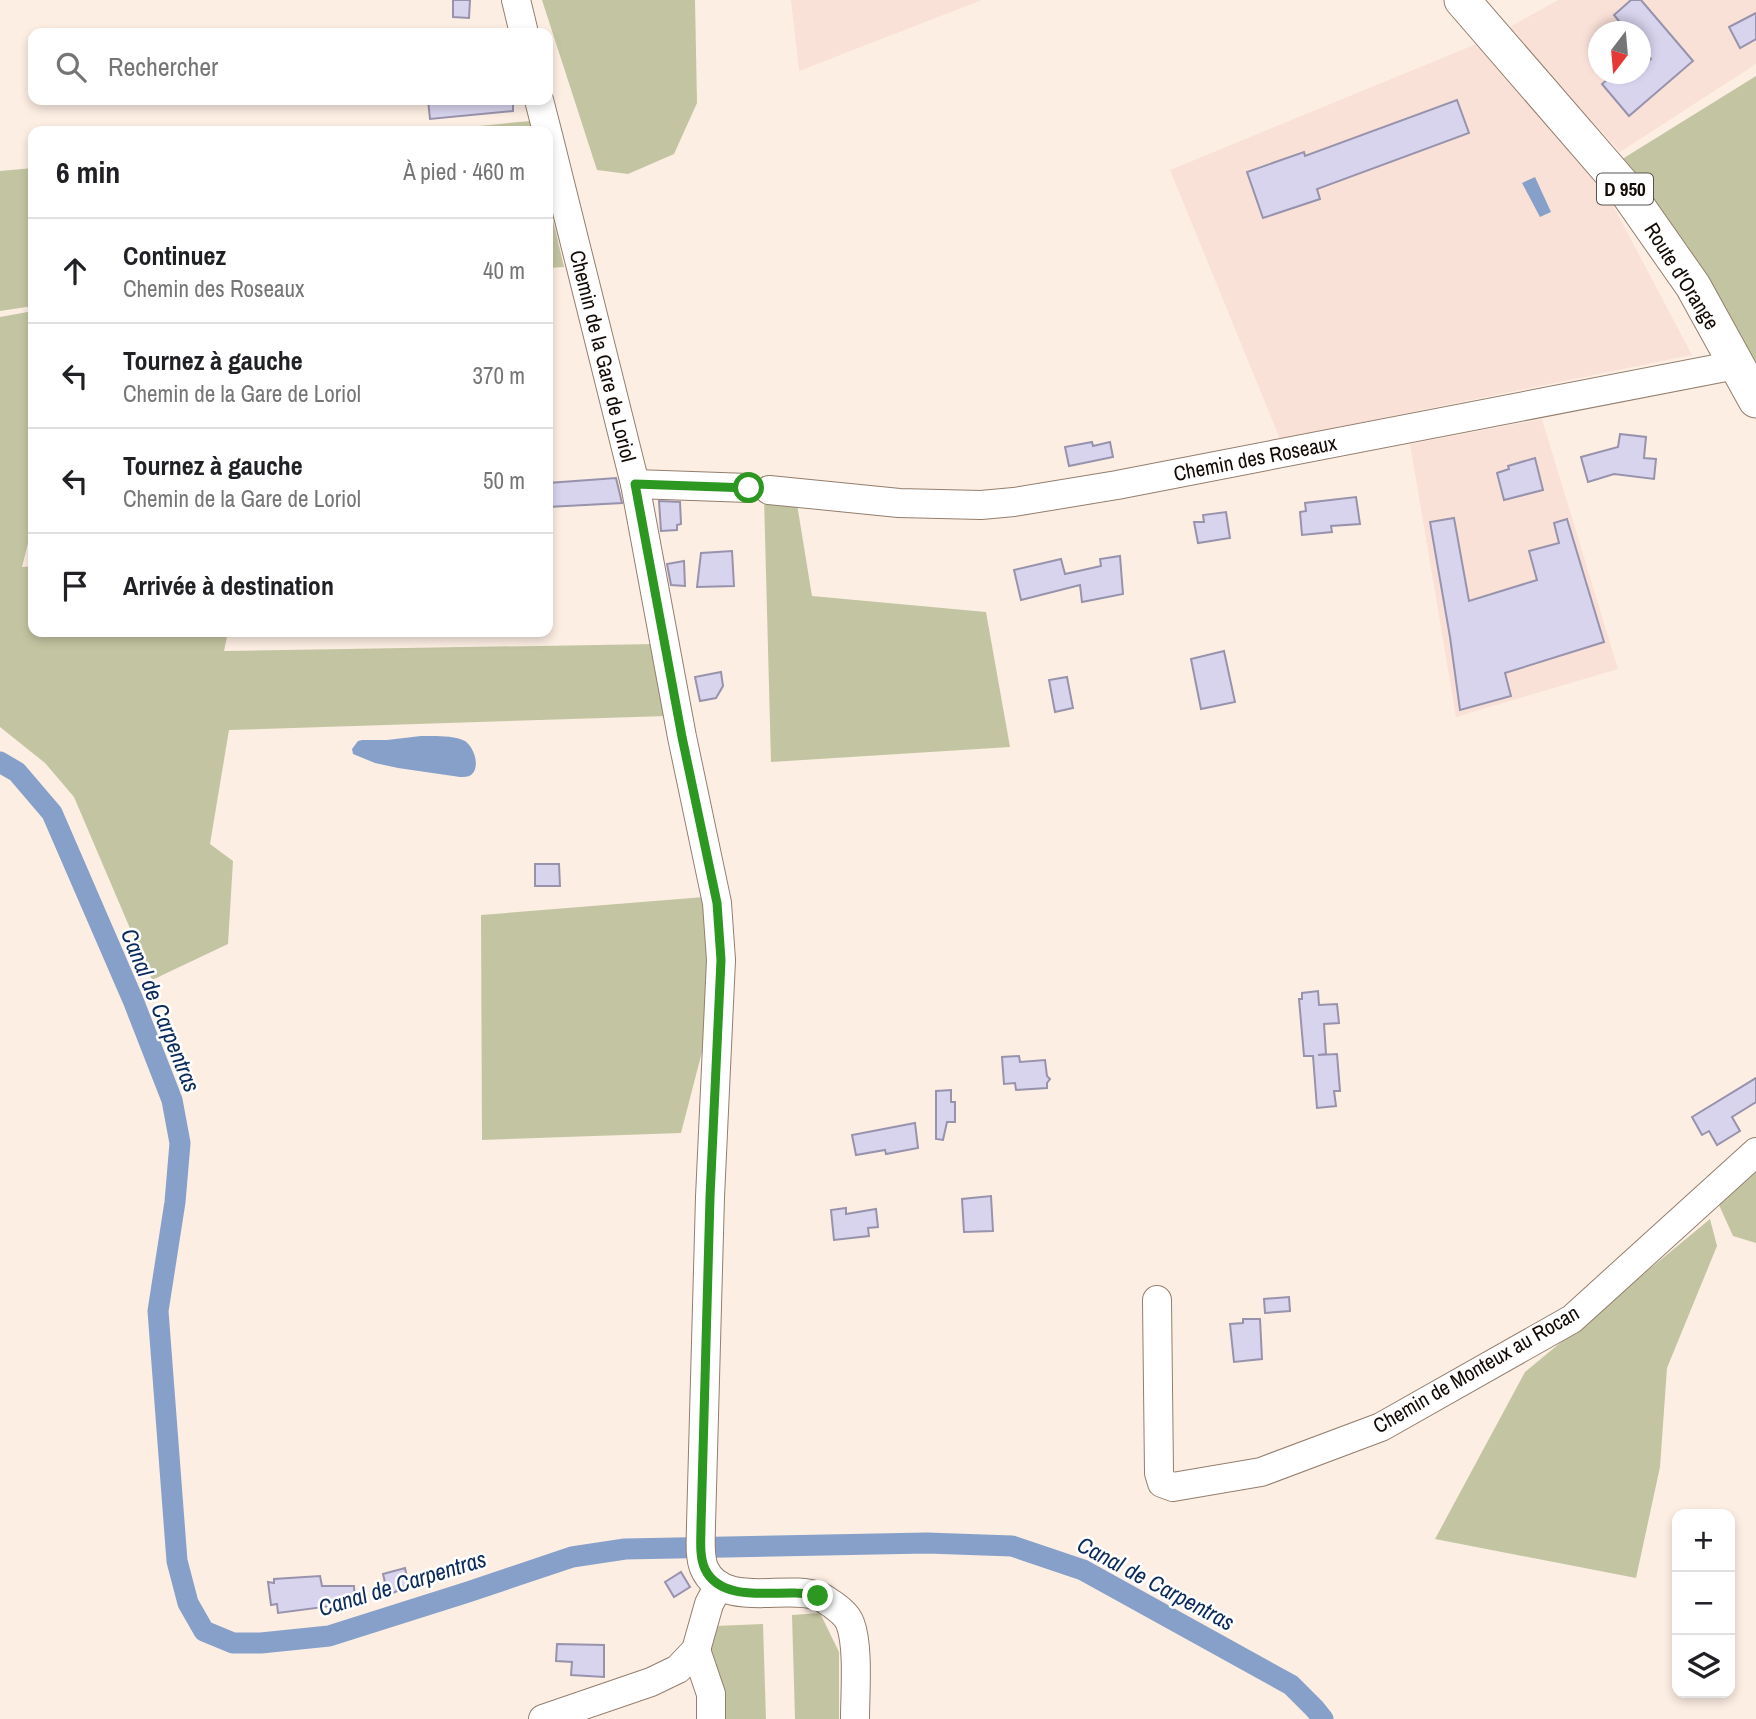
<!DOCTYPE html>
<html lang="fr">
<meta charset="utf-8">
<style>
:root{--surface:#fff;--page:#f6f6f6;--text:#202124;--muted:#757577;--line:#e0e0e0}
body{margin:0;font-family:"Archivo Narrow",sans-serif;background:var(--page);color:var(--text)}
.controls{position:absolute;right:21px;bottom:21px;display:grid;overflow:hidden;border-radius:14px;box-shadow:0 4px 10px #0003}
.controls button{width:63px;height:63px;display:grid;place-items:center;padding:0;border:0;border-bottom:2px solid var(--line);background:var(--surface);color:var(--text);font:35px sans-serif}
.compass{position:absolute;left:1588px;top:21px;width:63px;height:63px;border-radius:50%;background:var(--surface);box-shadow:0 4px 10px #0003;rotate:196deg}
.stop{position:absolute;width:21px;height:21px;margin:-16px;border:5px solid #2c9721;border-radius:50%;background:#fff}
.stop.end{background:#2c9721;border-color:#fff;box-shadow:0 2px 7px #0008}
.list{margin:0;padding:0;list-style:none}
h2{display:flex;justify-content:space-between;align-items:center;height:91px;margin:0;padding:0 28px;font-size:30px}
h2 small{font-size:23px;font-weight:400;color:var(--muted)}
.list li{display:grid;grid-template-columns:46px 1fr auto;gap:21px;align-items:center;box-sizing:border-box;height:105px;padding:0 28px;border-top:2px solid var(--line)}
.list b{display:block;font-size:26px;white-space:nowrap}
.list p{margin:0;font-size:23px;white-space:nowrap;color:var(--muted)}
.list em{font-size:23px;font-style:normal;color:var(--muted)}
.icon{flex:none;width:38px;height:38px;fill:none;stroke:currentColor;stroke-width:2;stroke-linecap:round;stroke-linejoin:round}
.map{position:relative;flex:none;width:1756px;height:1719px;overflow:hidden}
.search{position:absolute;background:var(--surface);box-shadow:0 4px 10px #0003;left:28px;top:28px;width:525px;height:77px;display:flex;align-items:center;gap:18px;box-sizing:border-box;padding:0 24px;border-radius:14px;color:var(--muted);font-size:26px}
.panel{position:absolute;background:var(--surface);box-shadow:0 4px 10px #0003;left:28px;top:126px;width:525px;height:511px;border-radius:14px}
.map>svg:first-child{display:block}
.industrial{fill:#fae1d8;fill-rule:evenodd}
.green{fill:#c3c5a2}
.water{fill:#86a0ca}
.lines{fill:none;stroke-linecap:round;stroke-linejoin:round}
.canal{stroke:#86a0ca;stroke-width:21}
.building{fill:#d8d4ee;stroke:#9893ac;stroke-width:2}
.minor-casing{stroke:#937e6d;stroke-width:30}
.major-casing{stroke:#937e6d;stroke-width:37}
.minor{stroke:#fff;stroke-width:28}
.major{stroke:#fff;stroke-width:35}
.route{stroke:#2c9721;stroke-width:9}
.labels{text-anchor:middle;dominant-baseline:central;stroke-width:5;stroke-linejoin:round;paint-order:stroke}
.shield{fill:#fff;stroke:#595450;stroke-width:2}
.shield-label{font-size:19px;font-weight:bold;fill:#120a05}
.street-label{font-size:21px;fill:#120a05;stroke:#fff}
.water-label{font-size:23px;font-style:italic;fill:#0b2a5c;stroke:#fff}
</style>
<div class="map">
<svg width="1756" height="1719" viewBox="0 0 1756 1719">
<rect width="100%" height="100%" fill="#fdeee3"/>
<g class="industrial">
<polygon points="791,0 982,0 799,71"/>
<path d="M 1558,0 L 1756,0 L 1756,64 L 1620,152 L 1506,29 ZM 1598,32 L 1640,32 L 1640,74 L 1598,74 Z"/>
<polygon points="1481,42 1606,192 1692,355 1280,439 1170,170"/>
<polygon points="1542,419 1618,669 1456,717 1410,444"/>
</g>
<g class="green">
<polygon points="542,0 695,0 697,103 674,154 628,174 597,170"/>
<polygon points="1756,76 1756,368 1687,245 1619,161"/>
<polygon points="530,121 532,131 426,131"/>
<polygon points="33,168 33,306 0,311 0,171"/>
<polygon points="548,199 564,267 548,268"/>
<polygon points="33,311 33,523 22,567 33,566 33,632 228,632 224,651 656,644 667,716 229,730 210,844 233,861 228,944 152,980 74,797 45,763 0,727 0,317"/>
<polygon points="764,498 797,504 812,596 986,612 1010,747 771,762"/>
<polygon points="704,897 711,1017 681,1133 482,1140 481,915"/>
<polygon points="1756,1171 1756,1243 1733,1236 1719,1205"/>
<polygon points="1710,1219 1717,1246 1667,1368 1660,1467 1636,1578 1435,1539 1525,1372"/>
<polygon points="820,1613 839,1652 839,1719 795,1719 792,1615"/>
<polygon points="763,1624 766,1719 716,1719 707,1652 715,1626"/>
</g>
<g class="water">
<polygon points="1535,177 1551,212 1540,217 1522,183"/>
<path d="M 421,736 C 434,736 453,735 465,741 C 474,747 481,767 471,775 C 468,777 464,777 460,777 L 398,768 L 375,763 L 353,754 L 352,749 L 358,741 L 362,740 L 387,740 Z"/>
</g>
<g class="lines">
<polyline class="canal" points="0,762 17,772 52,813 133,1000 172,1100 180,1143 175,1202 158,1311 177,1561 188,1603 204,1631 233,1643 261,1643 329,1636 468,1592 572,1557 625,1549 927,1543 1012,1546 1083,1570 1291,1685 1315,1709 1323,1719"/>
</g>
<g class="building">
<polygon points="453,0 470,0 469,18 453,17"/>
<polygon points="1631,0 1641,0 1693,61 1629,116 1602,84 1614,74 1641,74 1641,68 1651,59 1641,47 1641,32 1628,32 1614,15"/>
<polygon points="1756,13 1756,39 1740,48 1729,27"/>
<polygon points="428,100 513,100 513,111 430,119"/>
<polygon points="1457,100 1469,133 1317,189 1320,199 1263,218 1247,172 1304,152 1305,156"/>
<polygon points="1620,434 1646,437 1644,458 1656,459 1654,479 1614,474 1588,482 1581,457 1618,447"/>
<polygon points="1092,442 1093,446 1110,442 1113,457 1069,466 1065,447"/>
<polygon points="1535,458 1543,490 1504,500 1497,473 1509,469 1508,466"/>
<polygon points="616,478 622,503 548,507 548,483"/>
<polygon points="1356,497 1360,524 1331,526 1332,532 1302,535 1300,512 1306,511 1305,503"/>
<polygon points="659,501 680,502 681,524 677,525 677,530 661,531"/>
<polygon points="1226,512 1230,538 1198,543 1194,522 1204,522 1203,515"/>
<polygon points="1454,518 1469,601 1537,580 1529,551 1559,543 1554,523 1567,519 1604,642 1505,673 1511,696 1460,710 1450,637 1430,522"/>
<polygon points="732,551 734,586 697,587 701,553"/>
<polygon points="1120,556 1123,594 1082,602 1080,585 1021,600 1014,570 1061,559 1065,574 1101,566 1100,559"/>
<polygon points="684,561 685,586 671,585 667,564"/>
<polygon points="1224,651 1235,702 1201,709 1191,659"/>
<polygon points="721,672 723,686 716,698 700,701 695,677"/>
<polygon points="1067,677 1073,708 1055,712 1049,680"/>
<polygon points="535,864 559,864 560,886 535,886"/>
<polygon points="1318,991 1319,1005 1337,1004 1339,1023 1324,1024 1326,1054 1318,1055 1337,1054 1340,1091 1334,1091 1336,1106 1317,1108 1313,1056 1304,1056 1299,999 1302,999 1302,993"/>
<polygon points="1019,1056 1020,1062 1045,1060 1047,1076 1050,1079 1047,1083 1047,1088 1016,1090 1015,1083 1004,1084 1002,1057"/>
<polygon points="1756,1078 1756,1102 1732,1117 1740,1131 1717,1145 1709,1131 1702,1135 1692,1117"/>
<polygon points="951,1090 951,1102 955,1102 955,1122 947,1122 943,1140 936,1139 936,1091"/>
<polygon points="915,1123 918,1148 886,1154 885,1150 856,1155 852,1135"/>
<polygon points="991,1196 993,1231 964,1232 962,1199"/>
<polygon points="846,1208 846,1214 876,1209 878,1227 868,1228 869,1236 834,1240 831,1210"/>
<polygon points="1289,1297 1290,1311 1265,1313 1264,1299"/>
<polygon points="1243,1319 1260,1319 1262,1359 1234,1362 1230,1324 1243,1323"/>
<polygon points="405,1568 409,1586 388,1595 383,1574"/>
<polygon points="681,1572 690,1587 674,1597 665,1582"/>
<polygon points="320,1576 322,1586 354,1586 355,1603 338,1603 339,1605 278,1613 277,1604 271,1605 268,1582 274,1583 274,1579"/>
<polygon points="557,1644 604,1645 604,1677 571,1675 572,1662 556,1661"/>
</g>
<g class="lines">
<defs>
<g id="minor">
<polyline points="516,0 524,33"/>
<polyline points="539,100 547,131"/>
<path d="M 548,135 L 635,484 L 682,737 L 717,903 L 721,960 L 710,1197 L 701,1525 C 701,1538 699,1555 704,1568 C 722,1610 786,1584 818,1596 C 823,1597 827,1601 832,1604 C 839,1609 847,1615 850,1623 C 859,1646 855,1693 855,1719"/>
<polyline points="635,484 749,488"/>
<polyline points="769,490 899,503 981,505 1014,502 1117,485 1736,365"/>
<polyline points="1157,1300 1159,1473 1162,1483 1173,1487 1261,1472 1381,1427 1572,1319 1756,1152"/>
<polyline points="696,1650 711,1694 711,1719"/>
<polyline points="543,1719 651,1682 678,1669 696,1650 709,1604 719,1585"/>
</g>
<polyline id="major" points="1462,0 1623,186 1693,286 1756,400"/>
</defs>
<use href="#minor" class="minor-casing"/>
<use href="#major" class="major-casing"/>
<use href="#minor" class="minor"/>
<use href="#major" class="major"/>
</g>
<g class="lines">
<path class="route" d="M 749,488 L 635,484 L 682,737 L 717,903 L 721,960 L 710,1197 L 701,1525 C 701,1539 699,1556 705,1569 C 720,1601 768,1592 796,1593 C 804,1593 811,1594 818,1596"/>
</g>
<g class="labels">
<rect class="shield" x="1597" y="173.5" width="56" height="31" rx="5"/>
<g class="shield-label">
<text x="1625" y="189">D 950</text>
</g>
<g class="street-label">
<text transform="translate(1682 276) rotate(58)">Route d'Orange</text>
<text transform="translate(603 356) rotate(76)">Chemin de la Gare de Loriol</text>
<text transform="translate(1255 458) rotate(-11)">Chemin des Roseaux</text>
<text transform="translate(1476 1369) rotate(-30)">Chemin de Monteux au Rocan</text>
</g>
<g class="water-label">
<text transform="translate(161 1010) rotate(68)">Canal de Carpentras</text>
<text transform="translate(402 1583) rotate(-17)">Canal de Carpentras</text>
<text transform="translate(1156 1583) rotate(28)">Canal de Carpentras</text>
</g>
</g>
</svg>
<div class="controls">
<button>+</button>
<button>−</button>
<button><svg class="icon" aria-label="layers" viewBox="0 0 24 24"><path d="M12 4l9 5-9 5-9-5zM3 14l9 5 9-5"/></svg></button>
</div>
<svg class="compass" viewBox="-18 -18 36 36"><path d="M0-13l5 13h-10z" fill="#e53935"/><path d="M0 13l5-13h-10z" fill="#757577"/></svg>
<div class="stop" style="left:749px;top:488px"></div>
<div class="stop end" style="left:818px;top:1596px"></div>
<div class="search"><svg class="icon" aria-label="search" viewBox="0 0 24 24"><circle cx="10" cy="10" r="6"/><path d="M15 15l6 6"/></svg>Rechercher</div>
<section class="panel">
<h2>6 min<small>À pied · 460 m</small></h2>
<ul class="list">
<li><svg class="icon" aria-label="ahead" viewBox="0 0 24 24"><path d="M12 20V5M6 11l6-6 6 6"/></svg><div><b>Continuez</b><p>Chemin des Roseaux</p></div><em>40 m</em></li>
<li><svg class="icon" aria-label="left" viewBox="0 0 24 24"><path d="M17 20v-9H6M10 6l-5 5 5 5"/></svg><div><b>Tournez à gauche</b><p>Chemin de la Gare de Loriol</p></div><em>370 m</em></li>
<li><svg class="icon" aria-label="left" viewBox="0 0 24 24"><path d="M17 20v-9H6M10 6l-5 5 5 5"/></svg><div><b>Tournez à gauche</b><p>Chemin de la Gare de Loriol</p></div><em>50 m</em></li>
<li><svg class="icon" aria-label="arrive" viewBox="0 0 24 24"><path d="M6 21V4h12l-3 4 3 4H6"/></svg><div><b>Arrivée à destination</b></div></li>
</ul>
</section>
</div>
